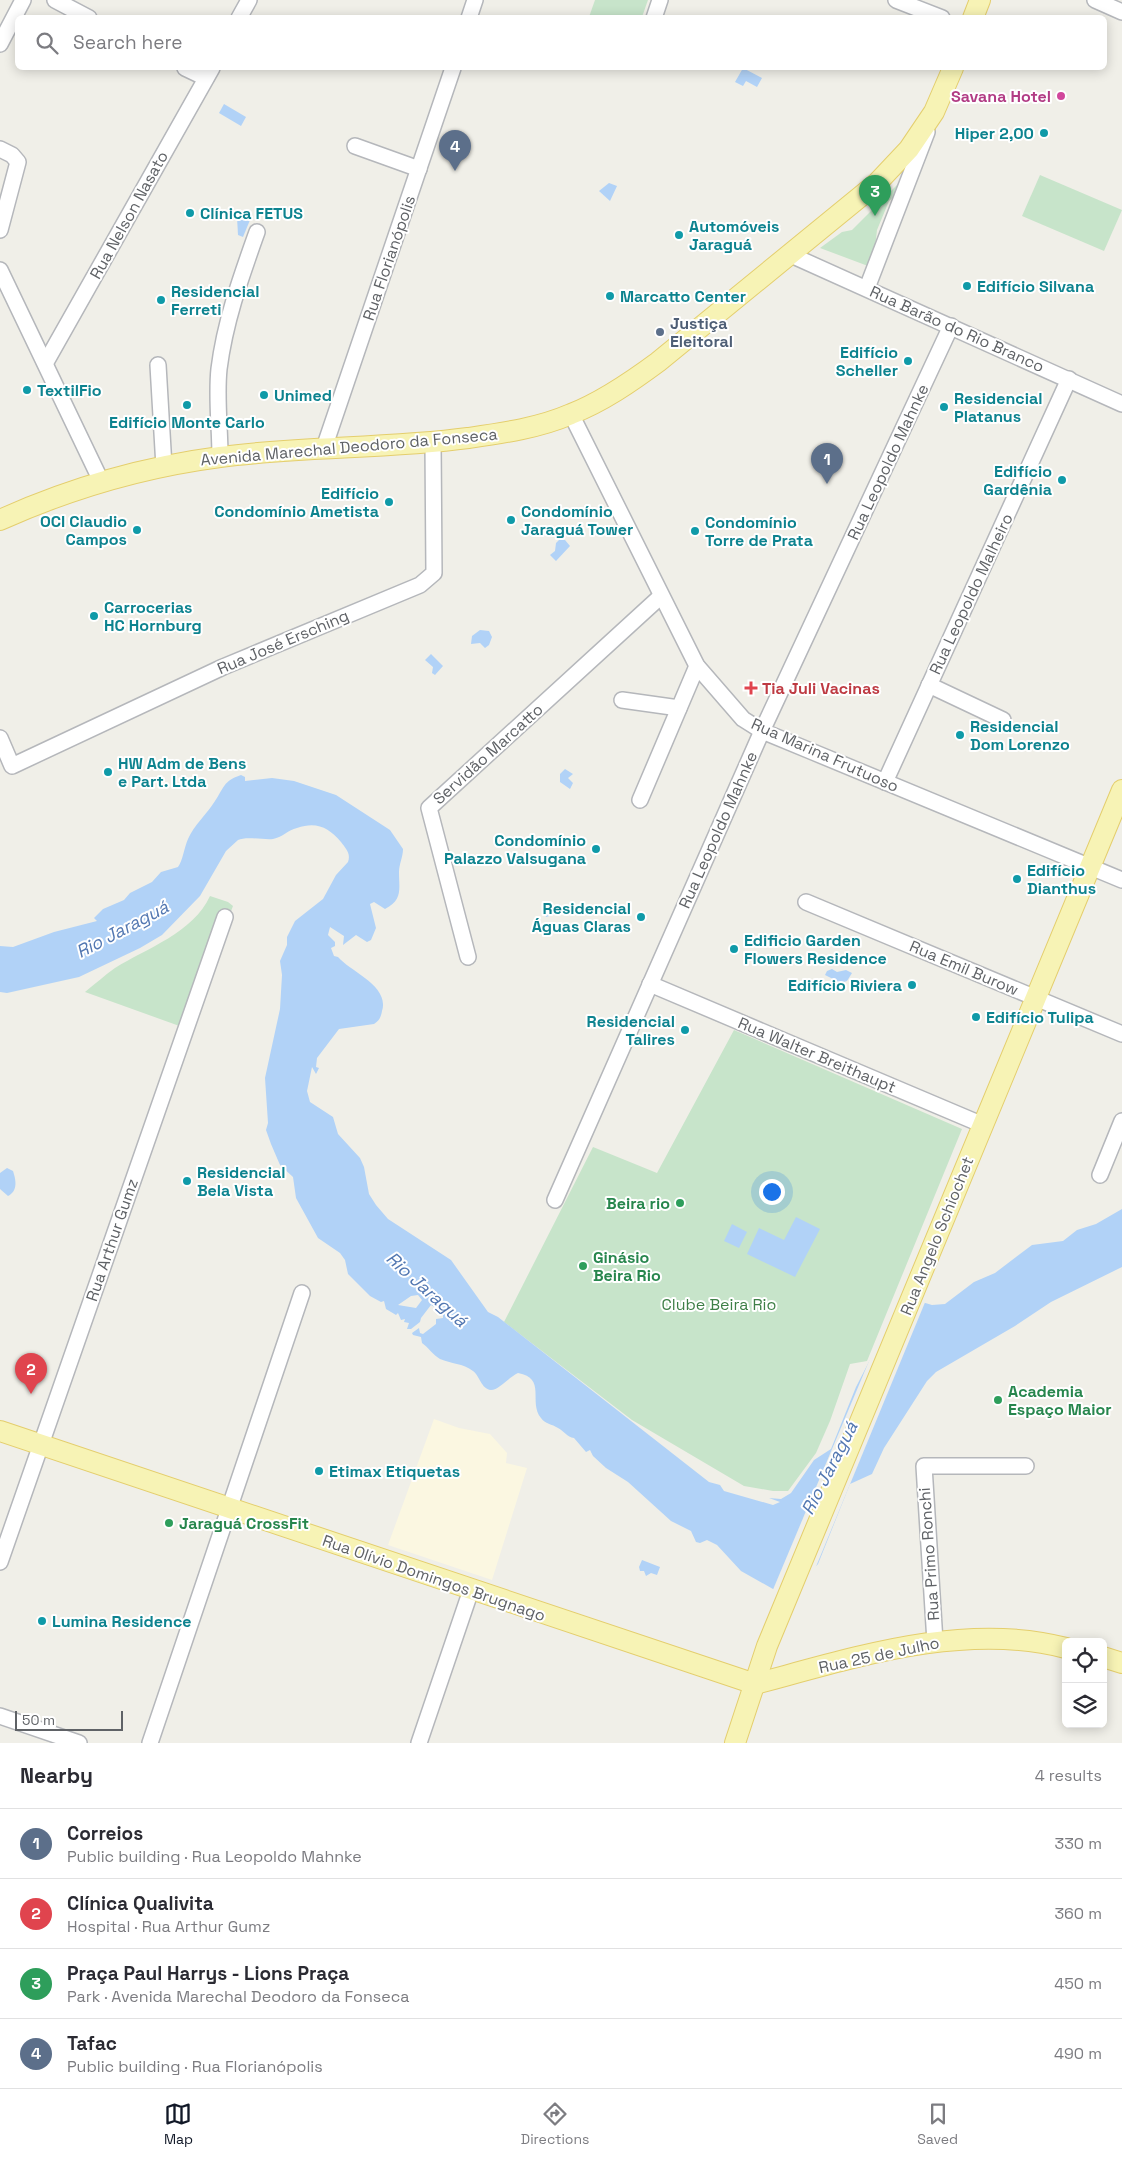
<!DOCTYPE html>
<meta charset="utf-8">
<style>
:root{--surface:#fff;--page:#f2f2f3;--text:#2b2b33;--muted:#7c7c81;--line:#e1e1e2;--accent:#111827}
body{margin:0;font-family:"Space Grotesk",sans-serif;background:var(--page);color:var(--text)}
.controls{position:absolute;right:15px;bottom:15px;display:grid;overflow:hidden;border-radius:8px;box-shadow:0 2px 12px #0003}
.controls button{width:45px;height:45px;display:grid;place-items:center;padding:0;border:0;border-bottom:1px solid var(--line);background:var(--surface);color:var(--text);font:25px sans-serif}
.scale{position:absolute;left:15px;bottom:12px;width:108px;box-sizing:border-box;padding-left:5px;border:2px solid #5f6266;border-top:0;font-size:14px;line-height:18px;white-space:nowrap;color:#5f6266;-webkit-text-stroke:4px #fff;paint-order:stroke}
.you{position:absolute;left:771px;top:1191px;width:18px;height:18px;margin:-12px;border:4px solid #fff;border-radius:50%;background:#1a73e8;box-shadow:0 0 0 8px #1a73e833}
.badge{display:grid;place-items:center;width:32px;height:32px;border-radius:50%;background:var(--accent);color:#fff;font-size:16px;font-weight:700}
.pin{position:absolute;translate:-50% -41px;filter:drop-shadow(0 1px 2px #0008)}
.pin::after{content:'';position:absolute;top:26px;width:18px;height:15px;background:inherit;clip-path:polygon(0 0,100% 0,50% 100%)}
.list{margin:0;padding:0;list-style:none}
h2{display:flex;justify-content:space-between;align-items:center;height:65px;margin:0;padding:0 20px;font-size:21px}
h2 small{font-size:16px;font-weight:400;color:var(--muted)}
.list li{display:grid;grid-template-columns:32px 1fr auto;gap:15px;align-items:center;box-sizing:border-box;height:70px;padding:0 20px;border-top:1px solid var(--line)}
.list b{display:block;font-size:19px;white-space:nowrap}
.list p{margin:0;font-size:16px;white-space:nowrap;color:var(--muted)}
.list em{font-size:16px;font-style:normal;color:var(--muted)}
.icon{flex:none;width:28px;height:28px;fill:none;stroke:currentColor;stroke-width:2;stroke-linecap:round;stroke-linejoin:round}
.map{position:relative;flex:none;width:1122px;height:1743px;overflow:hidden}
.search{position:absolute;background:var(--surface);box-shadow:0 2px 12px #0003;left:15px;right:15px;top:15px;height:55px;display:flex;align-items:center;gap:12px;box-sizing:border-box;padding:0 18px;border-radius:8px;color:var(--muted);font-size:19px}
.sheet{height:345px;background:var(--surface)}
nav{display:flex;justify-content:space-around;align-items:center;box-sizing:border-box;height:70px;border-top:1px solid var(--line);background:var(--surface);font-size:14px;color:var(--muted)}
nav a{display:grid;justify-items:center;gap:2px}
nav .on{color:var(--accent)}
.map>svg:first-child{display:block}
.commercial{fill:#fbf7e1}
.green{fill:#c7e4ca}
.water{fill:#b1d2f7;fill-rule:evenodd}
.pier{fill:#f0efe8}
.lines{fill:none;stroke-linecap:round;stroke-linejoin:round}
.minor-casing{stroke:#b5b7bb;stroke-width:18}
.major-casing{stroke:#e4ce6d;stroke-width:22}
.minor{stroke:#fff;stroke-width:15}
.major{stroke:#f7f3b5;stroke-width:20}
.hotel-dot{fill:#d1479c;stroke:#fff;stroke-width:2}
.culture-dot{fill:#0f9aa8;stroke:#fff;stroke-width:2}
.service-dot{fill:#5c6f8a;stroke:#fff;stroke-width:2}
.health-dot{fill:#e0444e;stroke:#fff;stroke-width:2}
.leisure-dot{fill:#2e9e5b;stroke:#fff;stroke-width:2}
.labels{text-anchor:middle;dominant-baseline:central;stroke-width:4;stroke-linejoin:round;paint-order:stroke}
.hotel-label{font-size:16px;font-weight:bold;fill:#b23c85;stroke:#fff;text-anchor:end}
.culture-label{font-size:16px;font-weight:bold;fill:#0d838f;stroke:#fff;text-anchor:start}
.street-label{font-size:16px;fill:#5f6266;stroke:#fff}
.service-label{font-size:16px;font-weight:bold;fill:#4e5e75;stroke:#fff;text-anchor:start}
.health-label{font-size:16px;font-weight:bold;fill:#be3a42;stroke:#fff;text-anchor:start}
.leisure-label{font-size:16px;font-weight:bold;fill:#27864d;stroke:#fff;text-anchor:start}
.park-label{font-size:16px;fill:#3e7f47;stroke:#fff}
.water-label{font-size:18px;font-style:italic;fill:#5277b1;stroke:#fff}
</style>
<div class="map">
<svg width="1122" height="1743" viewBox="0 0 1122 1743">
<rect width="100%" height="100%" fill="#f0efe8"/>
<polygon class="commercial" points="434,1419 459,1428 490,1434 507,1453 506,1463 527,1468 492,1580 388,1545"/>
<g class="green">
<polygon points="595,0 648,0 642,17 589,17"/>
<polygon points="1040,175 1122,210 1104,251 1022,216"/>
<polygon points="898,184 901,185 897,195 889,201 877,230 875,248 868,266 820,248 842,232 852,230"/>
<path d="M 210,896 L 228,902 L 233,906 L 185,1028 L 85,992 C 95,984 105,975 115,968 C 147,948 193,933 210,896 Z"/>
<polygon points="734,1030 962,1129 867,1361 850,1364 830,1421 816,1453 788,1491 773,1491 744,1486 632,1420 504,1322 593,1147 657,1173"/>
</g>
<g class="water">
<polygon points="743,68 762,78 757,87 746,81 743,86 735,82"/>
<polygon points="224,104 246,117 241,126 219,113"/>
<polygon points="609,183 617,186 610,201 599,191"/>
<polygon points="237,217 250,220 243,237 238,235"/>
<polygon points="559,540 565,540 570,546 556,561 550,555 555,551 556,543"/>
<polygon points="480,630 489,631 492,637 489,645 485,648 480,643 471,644 472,636"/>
<polygon points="431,654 443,666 435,675 432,673 433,667 425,660"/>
<polygon points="565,769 573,774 568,778 573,783 570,789 560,782 560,774"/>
<path d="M 241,775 L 245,777 L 245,781 L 272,778 L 294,781 L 336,795 L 390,830 L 403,849 C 403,857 399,864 399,872 C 399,889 403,900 385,909 L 374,902 L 370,904 L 376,928 L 371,940 L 367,942 L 356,935 L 343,945 L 344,936 L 330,927 L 328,935 L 335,942 L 335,946 L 331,948 L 334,956 L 338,957 C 351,972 390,986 382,1011 C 381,1017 379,1021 374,1024 L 339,1029 L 317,1058 L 316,1067 L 319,1068 L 316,1074 L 312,1067 L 307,1091 L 310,1102 L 333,1117 L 338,1134 L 360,1158 L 364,1167 L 369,1194 L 376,1205 L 388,1219 L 451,1260 L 488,1312 L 498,1317 L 709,1482 L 720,1485 L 724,1491 L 773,1505 L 780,1502 L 769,1498 L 781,1499 L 791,1493 L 814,1460 L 831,1449 L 856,1387 L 877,1346 L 922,1302 L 932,1305 L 945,1304 L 974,1282 L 995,1273 L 1032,1245 L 1063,1241 L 1077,1230 L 1096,1224 L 1122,1209 L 1122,1267 L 1051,1302 L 1015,1326 L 936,1372 L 927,1381 L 884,1448 L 872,1474 L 850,1484 L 818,1564 L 799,1585 L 780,1591 L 773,1589 L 741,1571 L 717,1545 L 707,1540 L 700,1543 L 696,1542 L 691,1531 L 671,1521 L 628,1482 L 606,1468 L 593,1456 L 590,1450 L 586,1452 L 574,1438 C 567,1437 564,1431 558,1428 C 552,1424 545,1424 541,1418 C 528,1402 547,1378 518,1373 C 509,1377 499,1390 491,1390 C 481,1389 480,1376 473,1371 C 463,1363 451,1364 440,1359 C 433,1355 429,1348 422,1343 L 421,1337 L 413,1335 L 412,1333 L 419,1328 L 420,1333 L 423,1334 L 436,1324 L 436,1319 L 443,1318 L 443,1312 L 431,1305 L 421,1318 L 420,1322 L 411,1329 L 407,1329 L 409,1323 L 404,1322 L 405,1319 L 401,1320 L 398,1313 L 396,1315 L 386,1309 L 384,1301 L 381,1302 L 370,1296 L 348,1274 L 345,1260 L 340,1253 L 318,1238 L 296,1198 L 293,1177 L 280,1165 L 271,1144 L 266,1130 L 268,1123 L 265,1078 L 280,1009 L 282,975 L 280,961 L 287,945 L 287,937 L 295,921 L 323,899 L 336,875 L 348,862 C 351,853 346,849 341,842 C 329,828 317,821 297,828 C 288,830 283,837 273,839 C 263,840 246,836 238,840 L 226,851 L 200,896 L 162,935 L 140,948 L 79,977 L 7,993 L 0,992 L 0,946 L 13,947 L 54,932 L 97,921 L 94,918 L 103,909 L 124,900 L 130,893 L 152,882 L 161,872 L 178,867 C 183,860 184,848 188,839 C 194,825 207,814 215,801 C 224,788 223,781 241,775 ZM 418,1295 L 422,1300 L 416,1308 L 398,1305 L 411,1296 Z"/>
<polygon points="560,904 562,912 546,917 544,909"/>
<polygon points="832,969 837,972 846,970 852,973 847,981 841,983 825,975 827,971"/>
<path d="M 7,1168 L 13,1171 C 16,1180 18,1191 8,1196 L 0,1189 L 0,1173 Z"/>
<polygon points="796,1217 820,1229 795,1277 747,1254 759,1228 784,1240"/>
<polygon points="732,1224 747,1232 739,1248 724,1241"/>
<polygon points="642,1560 660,1567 657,1575 651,1573 646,1576 644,1571 640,1571 639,1567"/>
</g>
<polygon class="pier" points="922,1299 926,1300 813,1574 801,1587 780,1593 772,1592 877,1342 907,1304"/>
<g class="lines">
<defs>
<g id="minor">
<polyline points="55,0 89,18"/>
<polyline points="896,0 942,18"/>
<polyline points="1095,0 1122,12"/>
<polyline points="239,18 249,0"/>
<polyline points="469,18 475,0"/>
<polyline points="654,18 660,0"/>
<polyline points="0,44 23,0"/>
<polyline points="185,68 206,78"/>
<polyline points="355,146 419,169"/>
<polyline points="0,149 12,155 18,162 0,230"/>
<polyline points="791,255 1122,404"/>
<polyline points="0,270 101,481"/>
<polyline points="867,288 927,132"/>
<polyline points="46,362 212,68"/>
<polyline points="158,365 164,467"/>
<polyline points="571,414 697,666 743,719 762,731 813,752 1122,880"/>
<polyline points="324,448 453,68"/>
<path d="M 220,457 C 220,428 216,397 219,369 C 225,321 241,277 257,232"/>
<polyline points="929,685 1003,720"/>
<polyline points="622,700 679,708"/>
<polyline points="0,738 12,766 223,667 420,585 434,573 433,443"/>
<polyline points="885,782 1069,379"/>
<polyline points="640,800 697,666"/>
<polyline points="806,902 1122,1034"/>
<polyline points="468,957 429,808 660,597"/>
<polyline points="650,984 983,1125"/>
<polyline points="1100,1175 1122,1121"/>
<polyline points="555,1200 762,731 951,326"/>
<polyline points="0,1562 225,917"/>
<polyline points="935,1642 924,1466 1026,1466"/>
<polyline points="0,1716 79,1743"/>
<polyline points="150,1743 302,1293"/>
<polyline points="419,1743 471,1590"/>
</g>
<g id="major">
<polyline points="973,18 980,0"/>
<path d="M 0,520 C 71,488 143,467 220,457 C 303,446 386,449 468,438 C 503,433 539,428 571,414 C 602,402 631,382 658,362 L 877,183 L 909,149 L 934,112 L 953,68"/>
<polyline points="0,1431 755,1684"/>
<polyline points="1103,1657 1122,1663"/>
<path d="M 755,1684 C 853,1658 964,1621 1066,1648"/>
<polyline points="735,1743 767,1646 1122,790"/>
</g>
</defs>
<use href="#minor" class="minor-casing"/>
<use href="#major" class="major-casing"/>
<use href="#minor" class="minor"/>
<use href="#major" class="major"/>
</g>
<circle class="hotel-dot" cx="1061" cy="96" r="5"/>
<g class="culture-dot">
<circle cx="1044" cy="133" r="5"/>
<circle cx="190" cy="213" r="5"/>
<circle cx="679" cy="235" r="5"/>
<circle cx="967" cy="286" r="5"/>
<circle cx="610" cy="296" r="5"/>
<circle cx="161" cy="300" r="5"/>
<circle cx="908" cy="361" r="5"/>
<circle cx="27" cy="390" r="5"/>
<circle cx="264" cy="395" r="5"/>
<circle cx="187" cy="405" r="5"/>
<circle cx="944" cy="407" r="5"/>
<circle cx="1062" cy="480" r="5"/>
<circle cx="389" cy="502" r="5"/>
<circle cx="511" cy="520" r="5"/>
<circle cx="137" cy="530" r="5"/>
<circle cx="695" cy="531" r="5"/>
<circle cx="94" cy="616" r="5"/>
<circle cx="960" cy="735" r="5"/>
<circle cx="108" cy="772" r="5"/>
<circle cx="596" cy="849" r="5"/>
<circle cx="1017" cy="879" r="5"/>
<circle cx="641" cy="917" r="5"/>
<circle cx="734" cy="949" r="5"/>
<circle cx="912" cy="985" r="5"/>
<circle cx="976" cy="1017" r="5"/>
<circle cx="685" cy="1030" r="5"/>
<circle cx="187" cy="1181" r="5"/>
<circle cx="319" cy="1471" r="5"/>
<circle cx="42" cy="1621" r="5"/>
</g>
<circle class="service-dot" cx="660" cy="332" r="5"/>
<path class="health-dot" d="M748.5 680.5h5v5h5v5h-5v5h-5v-5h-5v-5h5z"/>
<g class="leisure-dot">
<circle cx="680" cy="1203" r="5"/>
<circle cx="583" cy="1266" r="5"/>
<circle cx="998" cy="1400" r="5"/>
<circle cx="169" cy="1523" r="5"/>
</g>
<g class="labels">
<g class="hotel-label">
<text x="1051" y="96">Savana Hotel</text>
</g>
<g class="culture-label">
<text x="1034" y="133" text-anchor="end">Hiper 2,00</text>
<text x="200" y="213">Clínica FETUS</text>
<text x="689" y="226">Automóveis<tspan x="689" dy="18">Jaraguá</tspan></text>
<text x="977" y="286">Edifício Silvana</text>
<text x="171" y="291">Residencial<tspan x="171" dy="18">Ferreti</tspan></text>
<text x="620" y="296">Marcatto Center</text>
<text x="898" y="352" text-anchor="end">Edifício<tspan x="898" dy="18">Scheller</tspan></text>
<text x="37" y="390">TextilFio</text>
<text x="274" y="395">Unimed</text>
<text x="954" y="398">Residencial<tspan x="954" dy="18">Platanus</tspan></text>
<text x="187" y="422" text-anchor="middle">Edifício Monte Carlo</text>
<text x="1052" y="471" text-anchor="end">Edifício<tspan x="1052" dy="18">Gardênia</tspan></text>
<text x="379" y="493" text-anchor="end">Edifício<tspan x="379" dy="18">Condomínio Ametista</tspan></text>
<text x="521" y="511">Condomínio<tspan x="521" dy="18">Jaraguá Tower</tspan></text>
<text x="127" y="521" text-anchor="end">OCI Claudio<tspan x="127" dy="18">Campos</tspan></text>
<text x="705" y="522">Condomínio<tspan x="705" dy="18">Torre de Prata</tspan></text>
<text x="104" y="607">Carrocerias<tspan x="104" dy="18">HC Hornburg</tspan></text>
<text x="970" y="726">Residencial<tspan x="970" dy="18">Dom Lorenzo</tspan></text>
<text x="118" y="763">HW Adm de Bens<tspan x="118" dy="18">e Part. Ltda</tspan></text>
<text x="586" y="840" text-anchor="end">Condomínio<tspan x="586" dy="18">Palazzo Valsugana</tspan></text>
<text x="1027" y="870">Edifício<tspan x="1027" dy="18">Dianthus</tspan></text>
<text x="631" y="908" text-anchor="end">Residencial<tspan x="631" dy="18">Águas Claras</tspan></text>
<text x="744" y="940">Edificio Garden<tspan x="744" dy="18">Flowers Residence</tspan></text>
<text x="902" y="985" text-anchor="end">Edifício Riviera</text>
<text x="986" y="1017">Edifício Tulipa</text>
<text x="675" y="1021" text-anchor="end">Residencial<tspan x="675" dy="18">Talires</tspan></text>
<text x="197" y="1172">Residencial<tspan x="197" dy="18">Bela Vista</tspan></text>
<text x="329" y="1471">Etimax Etiquetas</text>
<text x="52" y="1621">Lumina Residence</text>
</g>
<g class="street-label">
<text transform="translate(129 215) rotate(-61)">Rua Nelson Nasato</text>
<text transform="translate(389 258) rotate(-71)">Rua Florianópolis</text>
<text transform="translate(957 329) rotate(24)">Rua Barão do Rio Branco</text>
<text transform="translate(349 447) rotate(-5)">Avenida Marechal Deodoro da Fonseca</text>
<text transform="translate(888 462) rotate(-65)">Rua Leopoldo Mahnke</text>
<text transform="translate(971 594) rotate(-65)">Rua Leopoldo Malheiro</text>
<text transform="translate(283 642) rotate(-23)">Rua José Ersching</text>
<text transform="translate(488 754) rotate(-42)">Servidão Marcatto</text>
<text transform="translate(825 755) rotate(24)">Rua Marina Frutuoso</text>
<text transform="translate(718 830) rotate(-66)">Rua Leopoldo Mahnke</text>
<text transform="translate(964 968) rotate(23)">Rua Emil Burow</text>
<text transform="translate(817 1055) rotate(23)">Rua Walter Breithaupt</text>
<text transform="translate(937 1236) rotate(-68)">Rua Angelo Schiochet</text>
<text transform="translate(112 1240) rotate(-71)">Rua Arthur Gumz</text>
<text transform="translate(929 1554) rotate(-94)">Rua Primo Ronchi</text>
<text transform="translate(434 1578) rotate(19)">Rua Olívio Domingos Brugnago</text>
<text transform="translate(879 1655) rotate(-12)">Rua 25 de Julho</text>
</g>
<g class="service-label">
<text x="670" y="323">Justiça<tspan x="670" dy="18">Eleitoral</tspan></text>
</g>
<g class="health-label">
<text x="762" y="688">Tia Juli Vacinas</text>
</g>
<g class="leisure-label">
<text x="670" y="1203" text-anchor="end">Beira rio</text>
<text x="593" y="1257">Ginásio<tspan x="593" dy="18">Beira Rio</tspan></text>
<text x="1008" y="1391">Academia<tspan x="1008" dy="18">Espaço Maior</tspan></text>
<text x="179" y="1523">Jaraguá CrossFit</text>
</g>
<g class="park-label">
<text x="719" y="1304">Clube Beira Rio</text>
</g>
<g class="water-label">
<text transform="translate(122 929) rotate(-28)">Rio Jaraguá</text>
<text transform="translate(427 1289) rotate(42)">Rio Jaraguá</text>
<text transform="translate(829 1468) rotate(-63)">Rio Jaraguá</text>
</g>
</g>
</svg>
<div class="controls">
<button><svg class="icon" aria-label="locate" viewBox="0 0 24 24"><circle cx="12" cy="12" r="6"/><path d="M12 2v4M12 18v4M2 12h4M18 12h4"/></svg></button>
<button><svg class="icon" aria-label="layers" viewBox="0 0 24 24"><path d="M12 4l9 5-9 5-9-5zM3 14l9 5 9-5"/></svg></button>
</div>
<div class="scale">50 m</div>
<div class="you"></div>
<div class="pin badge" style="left:827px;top:484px;background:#5c6f8a">1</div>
<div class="pin badge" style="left:31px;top:1394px;background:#e0444e">2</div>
<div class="pin badge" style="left:875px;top:216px;background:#2e9e5b">3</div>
<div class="pin badge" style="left:455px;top:171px;background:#5c6f8a">4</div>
<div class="search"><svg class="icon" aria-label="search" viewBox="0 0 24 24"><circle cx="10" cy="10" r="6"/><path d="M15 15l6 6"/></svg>Search here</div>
</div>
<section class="sheet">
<h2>Nearby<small>4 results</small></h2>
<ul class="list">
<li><span class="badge" style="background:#5c6f8a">1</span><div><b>Correios</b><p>Public building · Rua Leopoldo Mahnke</p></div><em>330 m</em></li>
<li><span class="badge" style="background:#e0444e">2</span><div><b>Clínica Qualivita</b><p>Hospital · Rua Arthur Gumz</p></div><em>360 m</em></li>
<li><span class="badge" style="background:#2e9e5b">3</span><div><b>Praça Paul Harrys - Lions Praça</b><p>Park · Avenida Marechal Deodoro da Fonseca</p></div><em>450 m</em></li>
<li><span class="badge" style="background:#5c6f8a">4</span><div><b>Tafac</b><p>Public building · Rua Florianópolis</p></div><em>490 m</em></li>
</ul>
</section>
<nav>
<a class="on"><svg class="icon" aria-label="map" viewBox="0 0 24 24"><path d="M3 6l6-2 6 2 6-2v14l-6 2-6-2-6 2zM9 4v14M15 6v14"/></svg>Map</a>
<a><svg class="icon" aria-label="directions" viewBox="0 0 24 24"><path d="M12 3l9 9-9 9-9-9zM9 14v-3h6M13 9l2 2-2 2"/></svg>Directions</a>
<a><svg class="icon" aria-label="saved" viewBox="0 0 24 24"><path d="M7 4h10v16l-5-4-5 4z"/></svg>Saved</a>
</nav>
